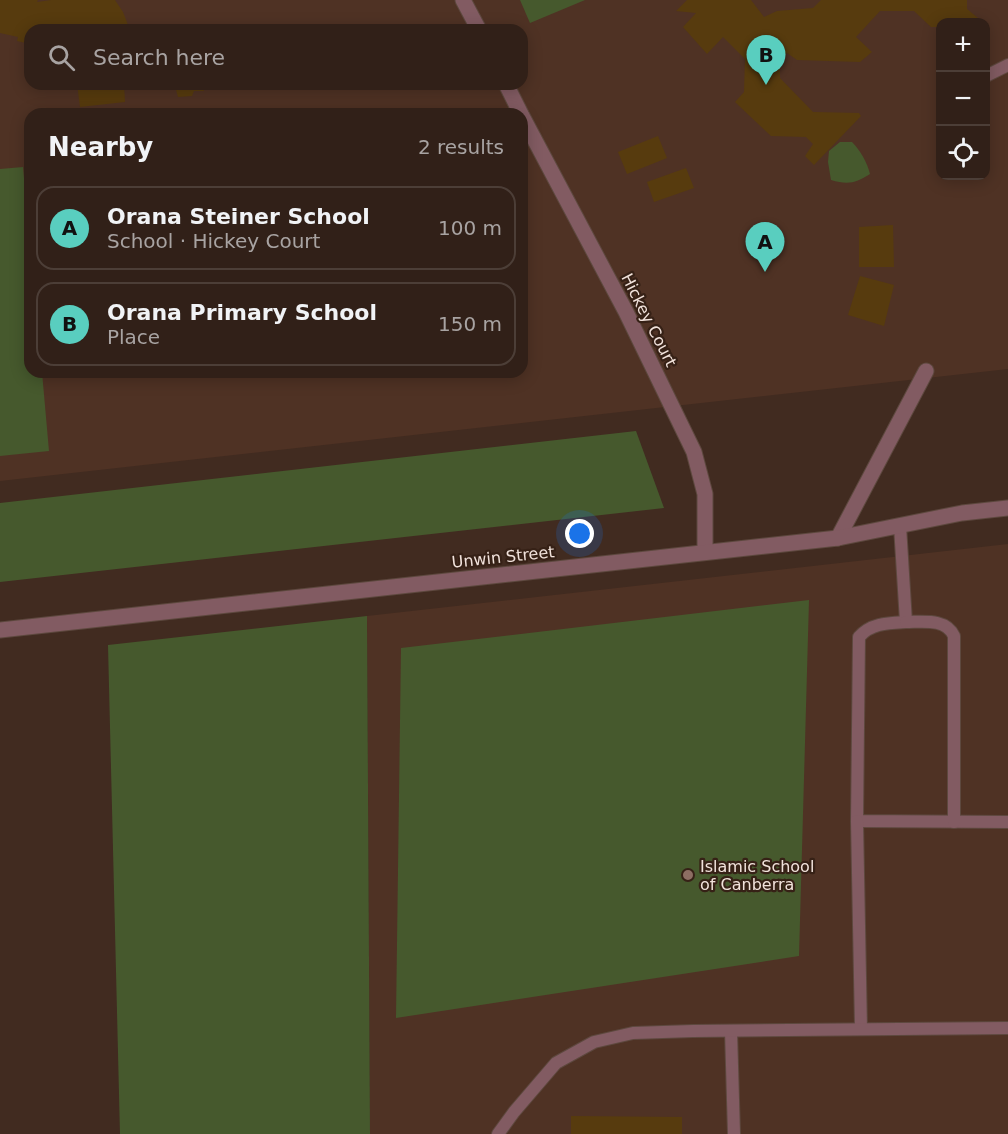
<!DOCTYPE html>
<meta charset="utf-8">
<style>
:root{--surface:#312018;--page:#3d2d25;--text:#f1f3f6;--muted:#a8a3a2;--line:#4c3e37;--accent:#59cebf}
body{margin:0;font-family:"DejaVu Sans",sans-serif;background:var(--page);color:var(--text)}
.controls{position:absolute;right:18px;top:18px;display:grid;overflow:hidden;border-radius:12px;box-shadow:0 3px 15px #0003}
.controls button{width:54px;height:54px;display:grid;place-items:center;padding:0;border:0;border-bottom:2px solid var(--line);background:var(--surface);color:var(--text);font:30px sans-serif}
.you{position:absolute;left:580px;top:534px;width:21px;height:21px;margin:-15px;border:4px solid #fff;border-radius:50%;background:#1a73e8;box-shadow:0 0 0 9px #1a73e833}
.badge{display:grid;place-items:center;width:39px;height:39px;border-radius:50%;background:var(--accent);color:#111;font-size:20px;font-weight:700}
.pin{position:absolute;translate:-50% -50px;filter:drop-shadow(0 2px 3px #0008)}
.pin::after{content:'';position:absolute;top:32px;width:21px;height:18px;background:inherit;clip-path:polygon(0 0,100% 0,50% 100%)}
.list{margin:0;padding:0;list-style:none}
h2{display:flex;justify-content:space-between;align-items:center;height:78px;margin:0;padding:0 24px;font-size:26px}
h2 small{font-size:20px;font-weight:400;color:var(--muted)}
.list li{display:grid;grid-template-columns:39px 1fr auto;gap:18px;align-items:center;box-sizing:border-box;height:84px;margin:0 12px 12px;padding:0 12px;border:2px solid var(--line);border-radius:18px}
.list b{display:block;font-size:22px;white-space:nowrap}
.list p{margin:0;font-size:20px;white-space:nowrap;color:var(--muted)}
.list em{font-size:20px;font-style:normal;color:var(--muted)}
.icon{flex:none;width:33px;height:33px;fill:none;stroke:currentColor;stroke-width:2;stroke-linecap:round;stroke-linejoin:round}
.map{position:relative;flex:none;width:1008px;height:1134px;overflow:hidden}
.search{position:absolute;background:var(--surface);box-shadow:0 3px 15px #0003;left:24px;top:24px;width:504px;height:66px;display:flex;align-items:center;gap:15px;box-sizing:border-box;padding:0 21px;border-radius:18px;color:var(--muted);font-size:22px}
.panel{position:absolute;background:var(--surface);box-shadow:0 3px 15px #0003;left:24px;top:108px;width:504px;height:270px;border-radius:18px}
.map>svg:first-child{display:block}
.built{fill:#4f3224;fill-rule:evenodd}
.green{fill:#46592d}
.building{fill:#573b0e}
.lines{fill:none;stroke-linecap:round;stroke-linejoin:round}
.lane-casing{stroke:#5d483e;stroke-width:14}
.street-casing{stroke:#5d483e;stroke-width:17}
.lane{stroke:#825b62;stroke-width:12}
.street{stroke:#825b62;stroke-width:15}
.education-dot{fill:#8d6e63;stroke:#362116;stroke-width:2}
.labels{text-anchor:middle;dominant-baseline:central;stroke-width:4.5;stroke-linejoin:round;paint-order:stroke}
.street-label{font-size:16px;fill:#f1e2db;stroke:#362116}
.poi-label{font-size:16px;fill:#f1e2db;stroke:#362116;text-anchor:start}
</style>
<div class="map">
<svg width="1008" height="1134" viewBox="0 0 1008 1134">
<rect width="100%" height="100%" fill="#412b20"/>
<g class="built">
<path d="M 0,0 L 1008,0 L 1008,369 L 0,481 ZM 940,22 L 986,22 L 986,176 L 940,176 ZM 30,30 L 522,30 L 522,84 L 30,84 ZM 30,114 L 522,114 L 522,372 L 30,372 Z"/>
<polygon points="1008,544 1008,1134 370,1134 367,616"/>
</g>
<g class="green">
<polygon points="520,0 585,0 530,23"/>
<path d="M 840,142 L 852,142 C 860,150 867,162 870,174 C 856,183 848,185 831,180 L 828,162 L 829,151 Z"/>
<polygon points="23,167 30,244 30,372 42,372 49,451 0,456 0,169"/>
<polygon points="636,431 664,508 0,582 0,503"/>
<polygon points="809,600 799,956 396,1018 401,648"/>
<polygon points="367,616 370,1134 120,1134 108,645"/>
</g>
<g class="building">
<polygon points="0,0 38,0 37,2 51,0 115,0 123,12 130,30 30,30 30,44 17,41 18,37 0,33"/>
<polygon points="687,0 751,0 764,17 777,11 813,8 821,0 967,0 967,9 978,18 972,22 940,22 940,27 931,27 914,11 880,11 856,37 872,52 860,62 797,60 787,53 780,60 780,78 813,112 859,113 861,116 814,165 805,156 813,144 806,137 771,136 735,102 744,92 745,59 723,37 707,54 683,27 696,13 676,11"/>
<polygon points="77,84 124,84 125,102 80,107"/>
<polygon points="160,84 203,84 204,91 194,91 192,96 178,97 176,90 160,89"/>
<polygon points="658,136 667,158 627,174 618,152"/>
<polygon points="686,168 694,188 654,202 647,182"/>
<polygon points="893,225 894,267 859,267 859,227"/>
<polygon points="860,276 894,285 884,326 848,315"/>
<polygon points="571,1116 682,1117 682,1134 571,1134"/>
</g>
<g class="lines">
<defs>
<g id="lane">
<polyline points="986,76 1008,65"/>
<path d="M 900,526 L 906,622 C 889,623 871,623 859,637 L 857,821 L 1008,822"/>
<path d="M 906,622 C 923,622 946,618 954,636 L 954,822"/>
<polyline points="857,821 861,1029"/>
<polyline points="731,1031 734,1134"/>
<polyline points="498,1134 514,1112 556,1063 594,1042 633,1033 693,1031 1008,1028"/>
</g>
<g id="street">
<polyline points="463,0 479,30"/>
<polyline points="506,84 521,114"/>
<polyline points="522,116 626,312 694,452 705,494 705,552"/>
<polyline points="838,538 926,371"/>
<polyline points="0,630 838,538 962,513 1008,508"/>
</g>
</defs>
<use href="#lane" class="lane-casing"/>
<use href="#street" class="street-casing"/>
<use href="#lane" class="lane"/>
<use href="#street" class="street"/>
</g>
<circle class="education-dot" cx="688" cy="875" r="6"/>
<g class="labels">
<g class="street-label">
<text transform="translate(649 320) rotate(63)">Hickey Court</text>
<text transform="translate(503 557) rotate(-6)">Unwin Street</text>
</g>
<g class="poi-label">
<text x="700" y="866">Islamic School<tspan x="700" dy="18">of Canberra</tspan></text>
</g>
</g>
</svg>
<div class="controls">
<button>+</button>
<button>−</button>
<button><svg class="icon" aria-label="locate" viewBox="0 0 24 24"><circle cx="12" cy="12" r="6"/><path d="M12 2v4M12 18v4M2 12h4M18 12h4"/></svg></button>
</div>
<div class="you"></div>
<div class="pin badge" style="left:765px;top:272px">A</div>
<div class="pin badge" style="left:766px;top:85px">B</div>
<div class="search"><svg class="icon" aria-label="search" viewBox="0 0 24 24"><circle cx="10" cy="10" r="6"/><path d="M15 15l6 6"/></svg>Search here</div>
<section class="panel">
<h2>Nearby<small>2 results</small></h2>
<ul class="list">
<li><span class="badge">A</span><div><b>Orana Steiner School</b><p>School · Hickey Court</p></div><em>100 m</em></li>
<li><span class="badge">B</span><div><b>Orana Primary School</b><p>Place</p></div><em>150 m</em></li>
</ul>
</section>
</div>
